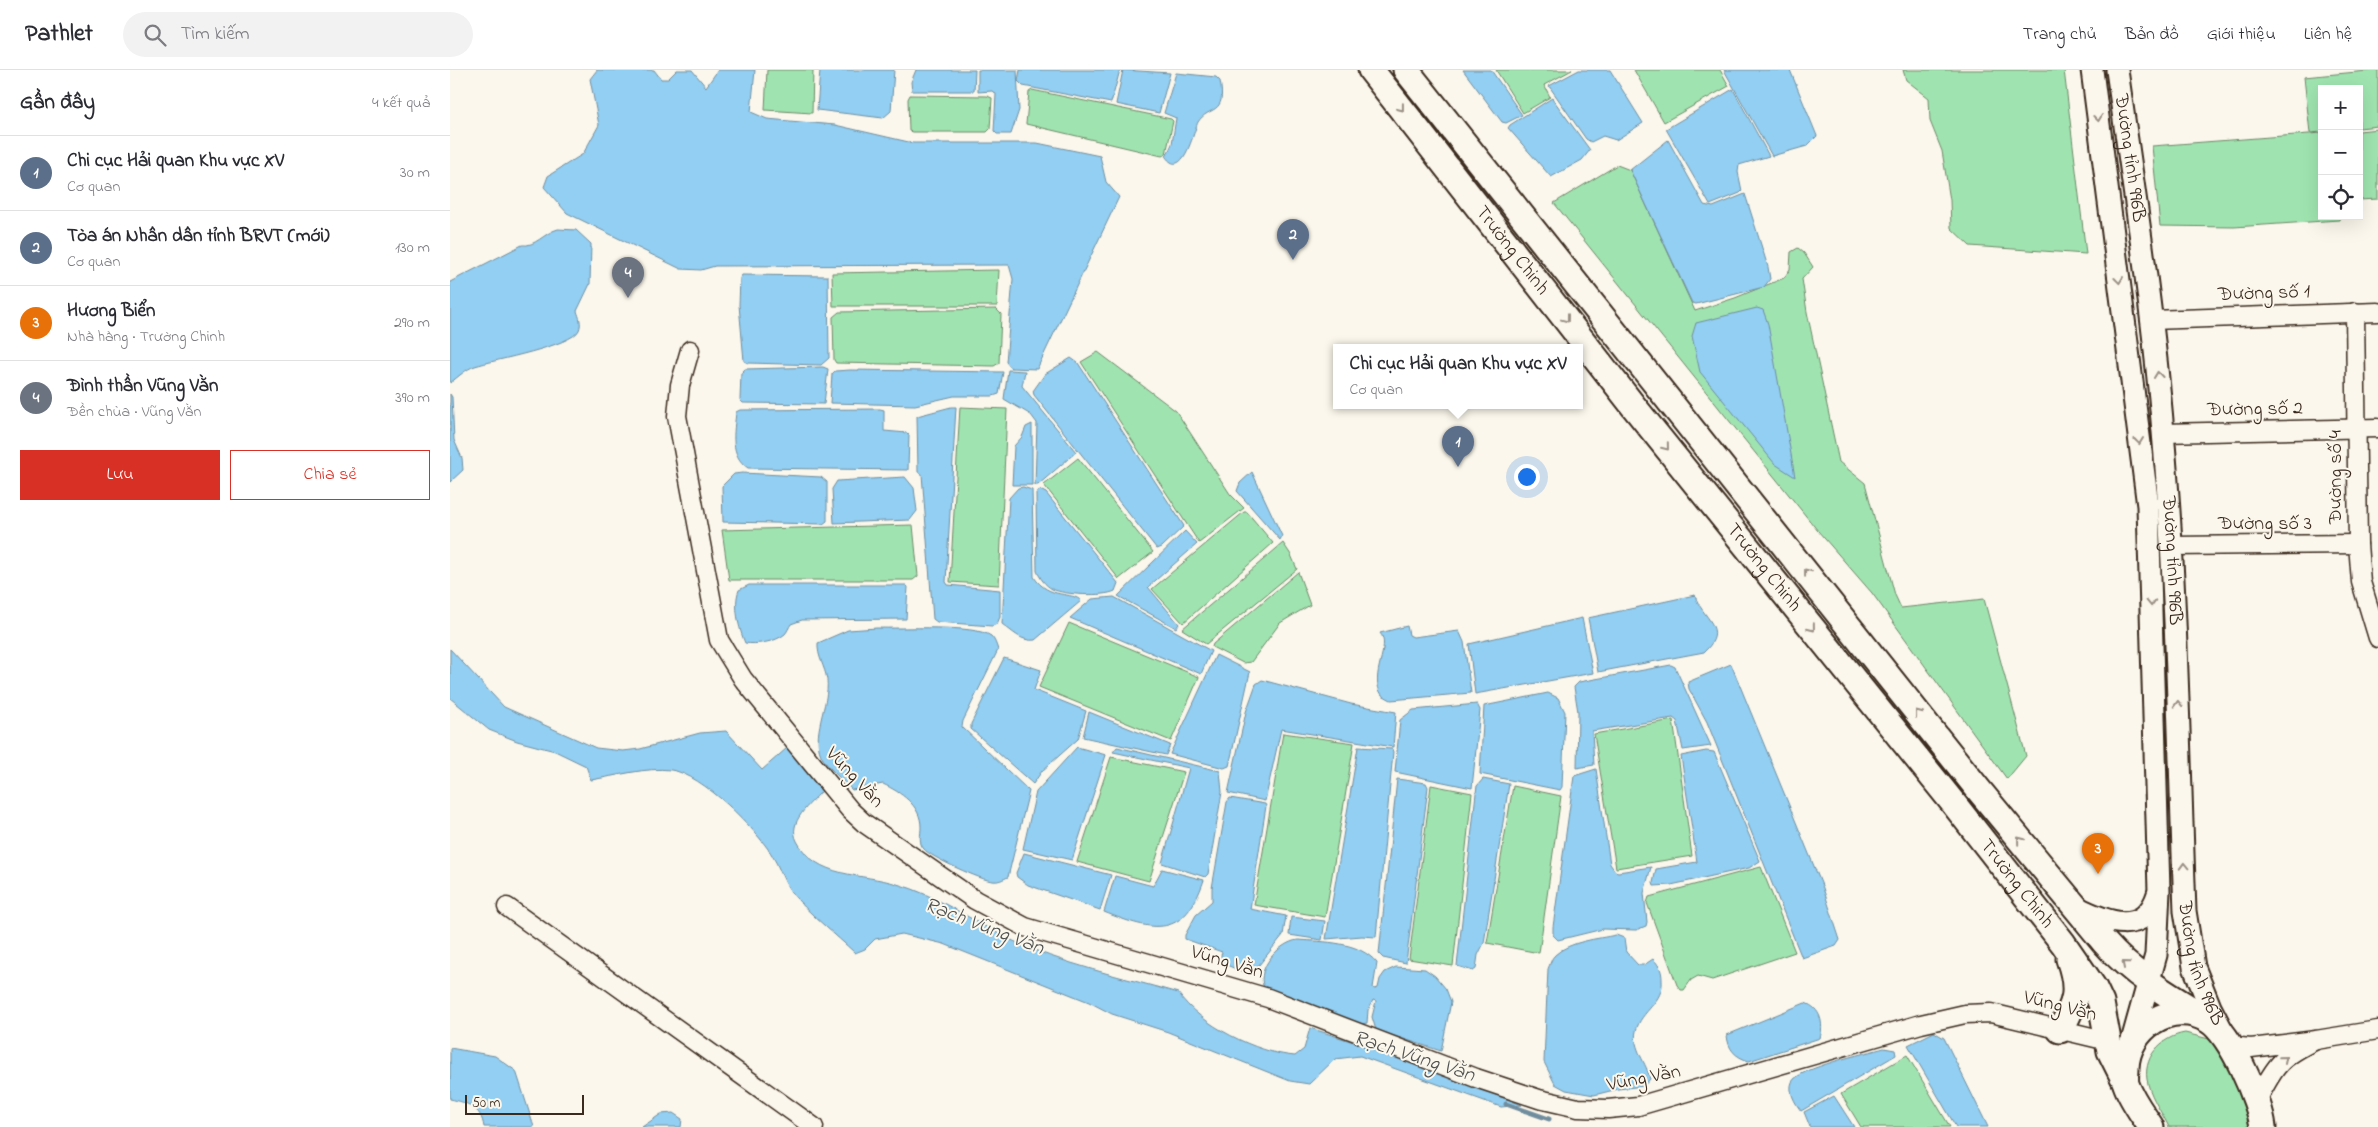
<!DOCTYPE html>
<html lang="vi">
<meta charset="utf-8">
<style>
:root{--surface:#fff;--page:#f2f2f3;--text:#2b2b33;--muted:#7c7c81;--line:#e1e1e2;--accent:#d93025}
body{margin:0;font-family:"Indie Flower",sans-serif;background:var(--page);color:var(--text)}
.controls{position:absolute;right:15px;top:15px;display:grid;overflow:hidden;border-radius:0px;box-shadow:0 5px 20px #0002}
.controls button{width:45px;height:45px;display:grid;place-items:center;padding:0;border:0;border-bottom:1px solid var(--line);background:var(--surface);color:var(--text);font:25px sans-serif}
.scale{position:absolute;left:15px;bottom:12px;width:119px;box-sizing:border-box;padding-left:5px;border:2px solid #3b2a1e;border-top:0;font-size:14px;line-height:18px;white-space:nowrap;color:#3b2a1e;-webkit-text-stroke:4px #fbf7ec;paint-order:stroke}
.you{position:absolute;left:1076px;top:406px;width:18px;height:18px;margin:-12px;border:4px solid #fff;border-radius:50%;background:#1a73e8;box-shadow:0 0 0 8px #1a73e833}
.badge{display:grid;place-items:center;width:32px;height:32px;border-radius:50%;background:var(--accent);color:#fff;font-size:16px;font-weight:700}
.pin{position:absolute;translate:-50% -41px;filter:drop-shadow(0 1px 2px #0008)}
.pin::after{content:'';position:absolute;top:26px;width:18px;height:15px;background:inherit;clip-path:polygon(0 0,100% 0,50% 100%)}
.popup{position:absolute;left:883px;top:274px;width:250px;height:65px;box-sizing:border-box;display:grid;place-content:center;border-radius:0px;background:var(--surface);filter:drop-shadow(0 1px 4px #0005);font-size:16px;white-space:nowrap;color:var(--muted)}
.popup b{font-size:19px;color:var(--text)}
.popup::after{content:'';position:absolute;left:50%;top:100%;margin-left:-10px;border:10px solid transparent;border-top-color:var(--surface)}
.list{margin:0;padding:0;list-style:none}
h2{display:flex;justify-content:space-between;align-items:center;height:65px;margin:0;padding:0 20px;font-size:21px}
h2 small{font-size:16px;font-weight:400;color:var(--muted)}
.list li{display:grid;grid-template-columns:32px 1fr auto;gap:15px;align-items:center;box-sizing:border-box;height:75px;padding:0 20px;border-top:1px solid var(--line)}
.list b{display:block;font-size:19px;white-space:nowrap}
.list p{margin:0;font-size:16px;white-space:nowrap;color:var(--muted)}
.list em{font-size:16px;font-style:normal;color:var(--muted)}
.actions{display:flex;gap:10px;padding:15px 20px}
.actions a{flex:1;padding:11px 0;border:1px solid var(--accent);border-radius:0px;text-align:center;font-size:18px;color:var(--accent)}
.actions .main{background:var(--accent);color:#fff}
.icon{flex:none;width:28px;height:28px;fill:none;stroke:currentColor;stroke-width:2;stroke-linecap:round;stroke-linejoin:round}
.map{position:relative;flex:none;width:1928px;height:1057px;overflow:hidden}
header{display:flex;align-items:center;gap:30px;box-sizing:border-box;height:70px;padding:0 25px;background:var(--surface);border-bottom:1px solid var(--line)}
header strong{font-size:24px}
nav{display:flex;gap:28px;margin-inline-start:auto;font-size:18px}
.search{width:350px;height:45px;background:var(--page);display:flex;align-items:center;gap:12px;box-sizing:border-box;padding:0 18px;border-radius:28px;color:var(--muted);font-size:19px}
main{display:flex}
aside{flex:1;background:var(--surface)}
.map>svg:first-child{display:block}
.green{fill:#9fe4b0;stroke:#6d8767}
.water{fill:#92cff3;stroke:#6f8d9e}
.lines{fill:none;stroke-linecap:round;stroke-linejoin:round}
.stream{stroke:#6f8d9e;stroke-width:5}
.minor-casing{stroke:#3b2a1e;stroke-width:21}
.major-casing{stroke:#3b2a1e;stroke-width:25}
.highway-casing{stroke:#3b2a1e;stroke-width:29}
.minor{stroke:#fbf7ec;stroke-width:18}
.major{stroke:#fbf7ec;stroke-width:21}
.highway{stroke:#fbf7ec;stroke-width:25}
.oneway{stroke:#9b9085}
.labels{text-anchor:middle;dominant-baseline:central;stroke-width:4;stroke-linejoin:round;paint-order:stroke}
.street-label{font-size:20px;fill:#3b2a1e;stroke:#fbf7ec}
.water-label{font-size:21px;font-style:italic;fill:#515353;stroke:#fbf7ec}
</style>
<header>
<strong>Pathlet</strong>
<div class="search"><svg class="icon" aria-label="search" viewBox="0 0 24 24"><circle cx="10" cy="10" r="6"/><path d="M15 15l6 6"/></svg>Tìm kiếm</div>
<nav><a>Trang chủ</a><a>Bản đồ</a><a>Giới thiệu</a><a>Liên hệ</a></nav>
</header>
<main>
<aside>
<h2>Gần đây<small>4 kết quả</small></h2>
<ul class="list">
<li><span class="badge" style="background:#5c6f8a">1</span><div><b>Chi cục Hải quan Khu vực XV</b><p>Cơ quan</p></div><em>30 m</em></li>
<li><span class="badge" style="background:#5c6f8a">2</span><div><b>Tòa án Nhân dân tỉnh BRVT (mới)</b><p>Cơ quan</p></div><em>130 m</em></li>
<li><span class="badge" style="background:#e8710a">3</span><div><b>Hương Biển</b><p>Nhà hàng · Trường Chinh</p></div><em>290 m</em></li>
<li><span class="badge" style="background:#6b7280">4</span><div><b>Đình thần Vũng Vằn</b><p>Đền chùa · Vũng Vằn</p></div><em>390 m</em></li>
</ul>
<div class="actions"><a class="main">Lưu</a><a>Chia sẻ</a></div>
</aside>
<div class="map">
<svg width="1928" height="1057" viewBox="0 0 1928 1057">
<rect width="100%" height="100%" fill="#fbf7ec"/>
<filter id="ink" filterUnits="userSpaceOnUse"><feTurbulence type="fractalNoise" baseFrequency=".02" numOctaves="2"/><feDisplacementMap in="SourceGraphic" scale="10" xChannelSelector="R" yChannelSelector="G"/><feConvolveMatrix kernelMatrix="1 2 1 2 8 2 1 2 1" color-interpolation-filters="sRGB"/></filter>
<g filter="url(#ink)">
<g class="green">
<polygon points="317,0 363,0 362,43 315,40"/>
<polygon points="1046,0 1122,0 1094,15 1100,27 1073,43"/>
<polygon points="1184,0 1270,0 1279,16 1214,52"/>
<polygon points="1453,0 1614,0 1636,184 1520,176 1501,158 1500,130 1492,81 1480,51 1479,28 1456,10"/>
<polygon points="1928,0 1928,56 1909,58 1909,19 1872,19 1872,62 1860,63 1854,7"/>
<polygon points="582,20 721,49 723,51 716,84 712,86 576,54 579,22"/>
<polygon points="460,25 537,26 542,28 540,59 537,62 462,62 459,61 458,29"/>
<polygon points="1928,59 1928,129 1909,130 1909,61"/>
<polygon points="1872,63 1872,146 1890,146 1889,150 1784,157 1710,156 1702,76"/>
<polygon points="1167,95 1180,100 1245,241 1285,228 1334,208 1340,199 1341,182 1348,178 1354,183 1363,197 1352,209 1357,242 1389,392 1415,413 1445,525 1451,538 1534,529 1576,686 1557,709 1422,523 1368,461 1104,133"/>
<polygon points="549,200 547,236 383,236 382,203"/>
<polygon points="546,239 551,244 549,293 544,296 386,293 384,290 383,247 389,242"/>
<polygon points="648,282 726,341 780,424 794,438 749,473 631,292"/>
<polygon points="510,337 557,339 549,515 500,512"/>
<polygon points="628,388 703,482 669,509 594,415"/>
<polygon points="794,442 797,442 823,473 733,553 702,519"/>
<polygon points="463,455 468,506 463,510 279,510 272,460"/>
<polygon points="833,473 841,485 847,499 756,574 732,559"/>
<polygon points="848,502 860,535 830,553 801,592 793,593 762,577 763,574"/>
<polygon points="619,553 749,607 721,671 589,617"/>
<polygon points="1223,650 1242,786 1166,798 1144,664"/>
<polygon points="833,663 904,673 875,847 804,835"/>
<polygon points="661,687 734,702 699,811 627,792"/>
<polygon points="981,715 1022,723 1003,896 959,889"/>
<polygon points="1063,716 1111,726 1089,883 1037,873"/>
<polygon points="1311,797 1345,882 1262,910 1248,906 1241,910 1234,920 1231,920 1227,915 1197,833 1199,827"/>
<path d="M 1735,963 L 1759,969 L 1776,987 L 1802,1051 L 1802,1057 L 1719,1057 C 1712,1043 1702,1029 1698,1014 C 1691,988 1711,967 1735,963 Z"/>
<polygon points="1457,985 1500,1057 1411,1057 1391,1024"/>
</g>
<g class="water">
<polygon points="147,0 204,0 211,9 218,9 227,0 242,0 256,17 268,0 305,0 301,42 317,49 385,55 463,73 587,73 650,86 656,112 669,127 587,299 561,298 556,292 563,209 559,195 265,196 251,200 231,199 117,143 94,117 98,106 133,84 149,55 140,9"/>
<polygon points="370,0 444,0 441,41 433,48 367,40"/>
<polygon points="466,0 525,0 524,21 462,21 461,12"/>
<polygon points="528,0 567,0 569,40 561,64 547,64 544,61 546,24 542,21 528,22"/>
<polygon points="570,0 670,0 661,33 573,16 568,11"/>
<polygon points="673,0 720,3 709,43 666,34"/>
<polygon points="1013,0 1041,0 1072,45 1056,53 1052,52"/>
<polygon points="1129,0 1160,0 1193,53 1166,70 1153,66 1141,72 1136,69 1099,16"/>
<polygon points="1274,0 1340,0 1367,66 1357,76 1322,86"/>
<path d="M 726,3 L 766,7 L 770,11 C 777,46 759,35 748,52 C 744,60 733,111 716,87 L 722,74 L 726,48 L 714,43 Z"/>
<polygon points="1283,19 1319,86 1289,95 1288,102 1292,121 1290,123 1260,135 1216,59"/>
<polygon points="1102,28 1140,80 1132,90 1101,107 1058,58 1060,55"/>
<polygon points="1218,70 1254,135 1263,137 1295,124 1318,197 1320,209 1314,217 1246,234 1242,233 1180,100"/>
<path d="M 108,159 L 126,160 L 141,174 L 140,214 L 127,241 C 129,247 132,253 129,260 C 122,276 44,290 25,296 C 16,299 8,307 0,313 L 0,212 L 72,175 C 85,177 94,163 108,159 Z"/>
<polygon points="292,205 378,206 379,288 371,295 298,293 294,291 289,235 290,208"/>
<polygon points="1307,238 1313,240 1318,254 1345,407 1325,394 1250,302 1242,266 1246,253"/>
<polygon points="621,288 628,293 734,456 712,477 707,479 584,325 583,321 595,304"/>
<polygon points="373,297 378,299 374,334 293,333 290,330 291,303 295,299"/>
<polygon points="400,300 553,302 549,324 543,326 504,326 465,335 380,333 382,304 385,301"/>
<polygon points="558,300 575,301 572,316 626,382 588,415 585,415 587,353 581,345 554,329"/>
<polygon points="0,324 2,327 4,370 12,388 13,400 0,412"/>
<polygon points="501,337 506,337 496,512 498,515 550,520 550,547 547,554 542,556 487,552 483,549 472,404 468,402 467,346"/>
<path d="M 430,339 L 434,340 L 434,361 L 457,363 L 459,365 L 458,400 L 298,398 C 279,385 284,363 286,342 L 290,340 Z"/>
<polygon points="582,354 582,415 562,415 564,376 572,367 576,357"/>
<polygon points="802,402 832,466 830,470 787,421 790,413"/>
<polygon points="292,403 371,407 377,412 377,451 373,454 273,452 272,416 284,404"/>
<polygon points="455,407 464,418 467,441 460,450 384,453 382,419 387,411"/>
<path d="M 573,417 L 582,420 L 584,507 C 599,530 623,521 631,531 L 585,570 C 572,572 563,562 552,554 L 559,428 L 568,418 Z"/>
<path d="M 590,420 L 596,423 L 668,513 L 665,521 C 653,527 615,525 602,519 C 595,515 590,508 587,501 L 586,423 Z"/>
<polygon points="735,461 747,474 698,517 729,554 726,558 668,526"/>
<path d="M 299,515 L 456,515 L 458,517 L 456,549 L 352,550 L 341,554 C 339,557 337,562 335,564 C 326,572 306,575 295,573 C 289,559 283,535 289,520 Z"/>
<path d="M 1245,525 C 1251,548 1280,558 1254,582 L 1148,602 L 1138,548 Z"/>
<polygon points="664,527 761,581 751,604 620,548 642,529"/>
<polygon points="1132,548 1143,603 1025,624 1019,574"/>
<path d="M 957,556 L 959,565 L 963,567 L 1009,561 L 1014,572 L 1021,623 L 941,630 L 932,625 C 918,606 942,576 930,563 Z"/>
<path d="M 427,558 C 449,559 525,554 541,566 C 545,570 546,574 548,580 L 513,651 L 512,657 L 579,721 L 558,807 C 553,809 549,812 543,811 C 533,811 480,787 474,779 C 468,773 471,764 471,757 C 471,735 450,722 433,714 L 402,720 C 393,710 380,700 373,689 C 359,667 380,634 377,610 C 375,596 367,587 368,573 L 398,560 Z"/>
<path d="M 0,579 L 54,637 L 146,678 L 173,681 L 190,679 L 250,663 L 276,661 L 312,700 L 337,678 L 372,721 C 360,734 337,752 347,771 C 366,809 413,803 447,814 C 487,825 522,851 559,869 C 611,894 673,907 728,923 C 750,955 807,983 845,986 L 854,979 L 860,958 L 932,981 L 1072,1035 L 1051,1037 L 910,986 L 885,989 L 859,1014 L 840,1011 L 718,962 L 662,944 L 639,932 L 494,874 L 452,864 L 425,869 L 415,879 L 405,883 C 387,866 356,841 341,822 C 333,811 329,796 322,785 C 306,759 252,704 221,700 C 196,697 166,706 141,710 L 136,696 L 105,681 L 67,671 L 39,660 L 0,628 Z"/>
<polygon points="766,585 800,602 779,696 774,698 720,684"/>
<polygon points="554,588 591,600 584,620 636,641 628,669 592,701 583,714 521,659 521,654"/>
<polygon points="1281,594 1373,818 1390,870 1386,876 1352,888 1257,652 1239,619 1238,612"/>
<polygon points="1221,595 1225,597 1261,676 1233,680 1227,651 1223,648 1142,661 1144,695 1127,698 1128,642 1124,617 1129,612"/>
<polygon points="812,610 901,634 946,642 943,677 831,659 815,731 778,723 796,642 806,614"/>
<polygon points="1098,623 1108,628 1115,642 1112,717 1110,720 1030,704 1034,636"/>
<polygon points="1027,634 1030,640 1022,718 945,702 950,650 963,640"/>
<polygon points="639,642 720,675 716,685 633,667"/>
<polygon points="627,677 656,685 622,790 573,779 586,722"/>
<polygon points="667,677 770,701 772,722 758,804 755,807 712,793 739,698 663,682"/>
<polygon points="908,677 942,679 943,682 926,867 912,866 876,869"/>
<polygon points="1256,681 1264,682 1310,791 1299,798 1221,815 1204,816 1203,813 1206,799 1247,792 1231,686"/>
<polygon points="1146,699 1160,794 1165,801 1168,802 1201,797 1194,823 1197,852 1196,856 1186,860 1153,859 1108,870 1103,865 1103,857 1124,706"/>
<polygon points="947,709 976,713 978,717 956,893 933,888 929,884"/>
<polygon points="1033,709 1059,714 1034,873 1028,885 1026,899 1023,901 1007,896 1026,723 1027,716"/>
<polygon points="780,728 815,734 816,736 800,839 836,846 833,865 801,905 769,892 772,882 735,869 735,865 746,845 762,831 762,818 777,732"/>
<polygon points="574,783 661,805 650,840 578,815 567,807 566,803"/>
<path d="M 712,799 L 754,810 C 734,869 704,862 654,842 L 665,806 L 703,816 Z"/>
<polygon points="841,847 875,851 872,870 839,865"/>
<path d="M 1166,865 L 1174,868 L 1176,882 L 1188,895 L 1194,895 L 1203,889 C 1210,896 1212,901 1212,910 C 1214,933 1191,940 1186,961 C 1182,978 1197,993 1200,1009 L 1194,1016 L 1168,1019 L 1144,1025 L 1116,1020 L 1105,1014 L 1094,992 L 1098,899 C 1100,895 1101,888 1105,885 C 1120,871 1147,869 1166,865 Z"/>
<path d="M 848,870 C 874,872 909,871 927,893 L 923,918 L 925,919 L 928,918 L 930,909 L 935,902 L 946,897 L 975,899 L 985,906 L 996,919 L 1001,932 L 991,981 L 926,960 L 922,947 L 926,931 L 923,930 L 918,940 L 917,953 L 905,955 L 816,921 C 802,902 829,872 848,870 Z"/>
<path d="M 1355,933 C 1371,938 1374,954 1370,968 L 1299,991 C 1285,987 1278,979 1277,965 Z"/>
<polygon points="1484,962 1494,968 1538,1057 1506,1057 1461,980 1458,975"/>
<path d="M 0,978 L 45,986 L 66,1001 L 84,1057 L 34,1057 C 31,1037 18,1033 0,1029 Z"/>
<path d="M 1434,978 L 1445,980 L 1446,985 L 1351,1041 C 1345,1033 1338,1021 1342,1012 C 1348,998 1417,983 1434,978 Z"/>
<polygon points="1384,1026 1404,1057 1360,1057 1354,1042"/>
<polygon points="223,1043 232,1049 231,1057 192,1057 211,1044"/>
</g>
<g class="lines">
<polyline class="stream" points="1056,1034 1099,1049"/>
<defs>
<g id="minor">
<polyline points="1905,242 1908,474 1911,512 1928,568"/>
<polyline points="1702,250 1928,242"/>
<polyline points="240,280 230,315 227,346 269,570 293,609 400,740 414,753 525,830 575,857 818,928 1026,1008 1089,1029 1128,1038 1158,1039 1188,1036 1471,954 1515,944 1541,943 1658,971"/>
<polyline points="1713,363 1928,358"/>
<polyline points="1722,476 1908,474"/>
<polyline points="57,837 364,1057"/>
<polyline points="1866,970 1928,960"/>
<path d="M 1780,976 L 1801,978 L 1866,970 C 1831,987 1825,995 1808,1029"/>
</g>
<g id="major">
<polyline points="1642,0 1698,436 1709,821 1706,885 1682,971"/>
<path id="s1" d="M 1667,0 C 1684,121 1703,241 1713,362 C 1727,521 1729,681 1735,841 L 1744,897 L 1760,937 L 1773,962"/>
<path d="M 1626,837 C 1656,852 1694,868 1708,824"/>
</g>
<g id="highway">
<path id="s2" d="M 921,0 L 1185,338 L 1504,734 L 1613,873 L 1644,918 L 1651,933 L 1660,981 L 1675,1011"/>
<path d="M 956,0 L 1528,719 L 1655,873 C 1684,906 1721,927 1759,950"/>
<path d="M 1610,960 C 1626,933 1630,920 1619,889"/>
<path d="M 1701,1057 C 1692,1043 1681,1029 1676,1014 C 1675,1009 1676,1003 1676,998 C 1677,959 1721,928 1758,950 C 1781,963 1810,1032 1813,1057"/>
</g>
</defs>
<use href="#minor" class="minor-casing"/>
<use href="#major" class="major-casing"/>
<use href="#highway" class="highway-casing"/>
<use href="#minor" class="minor"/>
<use href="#major" class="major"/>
<use href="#highway" class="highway"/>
</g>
<defs><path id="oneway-chevron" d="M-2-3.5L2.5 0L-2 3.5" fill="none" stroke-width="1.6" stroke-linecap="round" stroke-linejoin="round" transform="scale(1.25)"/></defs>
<g class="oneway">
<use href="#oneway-chevron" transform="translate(951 38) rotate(52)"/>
<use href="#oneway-chevron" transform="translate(1648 48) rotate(83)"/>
<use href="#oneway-chevron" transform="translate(1669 210) rotate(83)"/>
<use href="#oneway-chevron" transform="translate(1116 249) rotate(53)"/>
<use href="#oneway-chevron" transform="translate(1708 305) rotate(-96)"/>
<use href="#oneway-chevron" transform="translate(1689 371) rotate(83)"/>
<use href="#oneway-chevron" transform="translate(1216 377) rotate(51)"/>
<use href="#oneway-chevron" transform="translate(1357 502) rotate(-128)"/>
<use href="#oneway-chevron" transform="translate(1701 533) rotate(88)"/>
<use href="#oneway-chevron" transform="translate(1362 558) rotate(51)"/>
<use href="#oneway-chevron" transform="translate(1728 634) rotate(-92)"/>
<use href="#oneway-chevron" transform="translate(1468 643) rotate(-128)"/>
<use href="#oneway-chevron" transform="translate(1570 770) rotate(-129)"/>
<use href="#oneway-chevron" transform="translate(1734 796) rotate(-92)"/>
<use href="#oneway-chevron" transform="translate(1675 894) rotate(-139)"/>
<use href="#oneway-chevron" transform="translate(1834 989) rotate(-41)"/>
</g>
</g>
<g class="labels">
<g class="street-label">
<text stroke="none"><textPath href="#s1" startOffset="89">Đường tỉnh 996B</textPath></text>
<text stroke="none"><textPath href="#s2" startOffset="229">Trường Chinh</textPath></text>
<text transform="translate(1814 224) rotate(-2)">Đường số 1</text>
<text transform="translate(1805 340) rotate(-1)">Đường số 2</text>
<text transform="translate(1886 407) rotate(-90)">Đường số 4</text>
<text x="1815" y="454">Đường số 3</text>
<text stroke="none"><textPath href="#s1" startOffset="494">Đường tỉnh 996B</textPath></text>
<text stroke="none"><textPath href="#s2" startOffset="634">Trường Chinh</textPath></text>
<text transform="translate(404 708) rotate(47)">Vũng Vằn</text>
<text stroke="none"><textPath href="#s2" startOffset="1039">Trường Chinh</textPath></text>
<text stroke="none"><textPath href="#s1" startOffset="899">Đường tỉnh 996B</textPath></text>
<text transform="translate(777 893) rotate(17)">Vũng Vằn</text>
<text transform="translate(1610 937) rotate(14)">Vũng Vằn</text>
<text transform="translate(1194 1009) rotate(-11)">Vũng Vằn</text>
</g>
<g class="water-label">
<text transform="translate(534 857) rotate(21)">Rạch Vũng Vằn</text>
<text transform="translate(964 987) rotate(18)">Rạch Vũng Vằn</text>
</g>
</g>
</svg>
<div class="controls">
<button>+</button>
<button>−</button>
<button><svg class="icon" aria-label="locate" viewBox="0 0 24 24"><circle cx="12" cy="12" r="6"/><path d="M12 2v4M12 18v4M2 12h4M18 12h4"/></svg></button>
</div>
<div class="scale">50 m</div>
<div class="you"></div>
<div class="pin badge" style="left:1008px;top:397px;background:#5c6f8a">1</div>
<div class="popup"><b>Chi cục Hải quan Khu vực XV</b>Cơ quan</div>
<div class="pin badge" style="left:843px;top:190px;background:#5c6f8a">2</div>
<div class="pin badge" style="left:1648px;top:804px;background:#e8710a">3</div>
<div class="pin badge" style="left:178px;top:228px;background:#6b7280">4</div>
</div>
</main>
